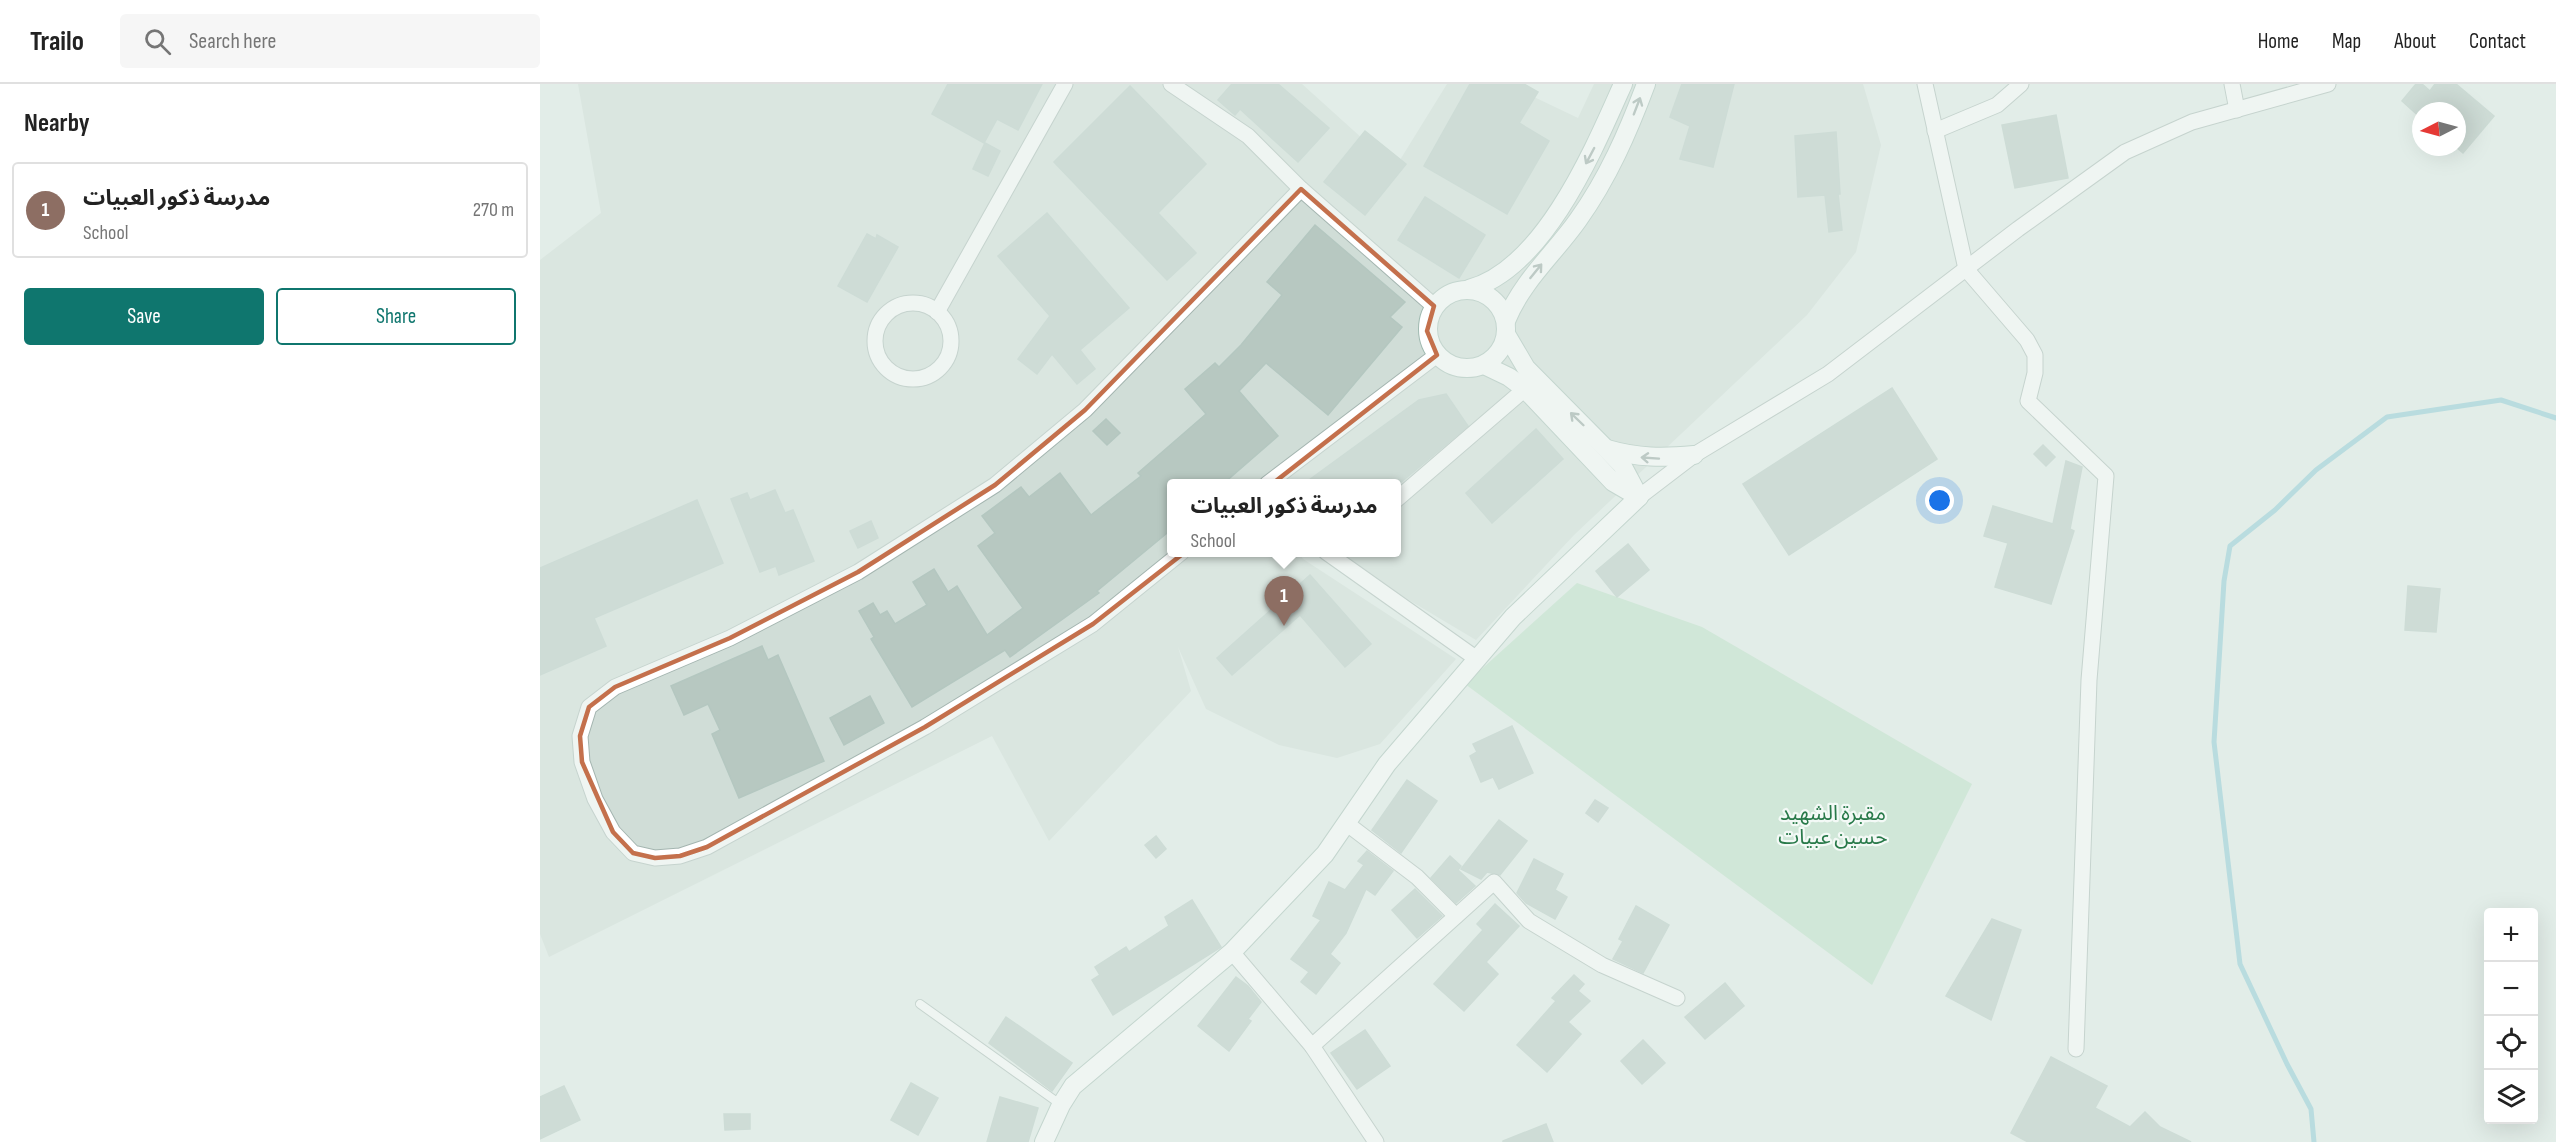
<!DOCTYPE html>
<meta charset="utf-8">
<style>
:root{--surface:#fff;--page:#f6f6f6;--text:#222;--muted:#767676;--line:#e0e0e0;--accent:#0f766e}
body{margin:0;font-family:"Sofia Sans Condensed","Noto Sans Arabic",sans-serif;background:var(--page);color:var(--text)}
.controls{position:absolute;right:18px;bottom:18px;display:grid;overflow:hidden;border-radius:6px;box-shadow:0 6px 24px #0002}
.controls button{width:54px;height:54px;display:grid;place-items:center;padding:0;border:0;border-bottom:2px solid var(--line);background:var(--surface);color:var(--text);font:30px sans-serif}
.compass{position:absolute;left:1872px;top:18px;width:54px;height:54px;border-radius:50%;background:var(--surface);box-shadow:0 6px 24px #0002;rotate:264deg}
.you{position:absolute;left:1400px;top:417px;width:21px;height:21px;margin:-15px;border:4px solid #fff;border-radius:50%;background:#1a73e8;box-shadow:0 0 0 9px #1a73e833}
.badge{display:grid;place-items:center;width:39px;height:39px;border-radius:50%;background:var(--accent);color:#fff;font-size:20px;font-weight:700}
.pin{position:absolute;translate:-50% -50px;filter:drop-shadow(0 2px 3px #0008)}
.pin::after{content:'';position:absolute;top:32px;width:21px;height:18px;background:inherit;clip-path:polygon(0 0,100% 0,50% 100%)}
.popup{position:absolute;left:627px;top:395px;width:234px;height:78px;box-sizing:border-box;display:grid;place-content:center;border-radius:6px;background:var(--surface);filter:drop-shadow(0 2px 4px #0005);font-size:20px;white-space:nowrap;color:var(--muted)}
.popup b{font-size:22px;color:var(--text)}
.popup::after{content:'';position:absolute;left:50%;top:100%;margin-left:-12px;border:12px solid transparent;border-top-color:var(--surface)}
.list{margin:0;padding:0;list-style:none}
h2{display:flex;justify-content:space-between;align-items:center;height:78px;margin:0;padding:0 24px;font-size:26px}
h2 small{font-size:20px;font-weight:400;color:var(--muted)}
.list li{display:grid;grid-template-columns:39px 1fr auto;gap:18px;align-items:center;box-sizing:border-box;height:96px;margin:0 12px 12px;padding:0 12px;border:2px solid var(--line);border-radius:6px}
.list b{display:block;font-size:22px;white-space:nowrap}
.list p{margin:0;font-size:20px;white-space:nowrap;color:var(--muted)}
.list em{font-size:20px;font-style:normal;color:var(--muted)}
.actions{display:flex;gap:12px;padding:18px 24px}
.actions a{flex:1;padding:14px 0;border:2px solid var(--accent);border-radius:6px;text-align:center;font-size:21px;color:var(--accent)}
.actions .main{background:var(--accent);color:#fff}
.icon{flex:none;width:33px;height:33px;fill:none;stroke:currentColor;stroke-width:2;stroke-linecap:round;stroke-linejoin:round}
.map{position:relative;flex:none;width:2016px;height:1058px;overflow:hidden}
header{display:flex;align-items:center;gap:36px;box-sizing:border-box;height:84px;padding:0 30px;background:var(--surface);border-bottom:2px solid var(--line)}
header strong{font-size:28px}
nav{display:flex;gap:33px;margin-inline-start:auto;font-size:21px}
.search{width:420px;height:54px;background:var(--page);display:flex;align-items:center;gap:15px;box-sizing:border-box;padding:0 21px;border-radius:6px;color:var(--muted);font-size:22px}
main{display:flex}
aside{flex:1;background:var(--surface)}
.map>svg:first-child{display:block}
.built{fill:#d0ddd7}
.green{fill:#bae0c5}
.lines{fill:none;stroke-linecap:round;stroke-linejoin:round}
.stream{stroke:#87c8d5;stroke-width:5}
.building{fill:#b7c8c1;stroke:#b4c7c0;stroke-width:1.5}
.lane-casing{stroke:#a4b5b0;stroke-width:10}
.street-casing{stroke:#a4b5b0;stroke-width:17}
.secondary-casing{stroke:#a0bab1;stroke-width:20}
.lane{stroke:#fff;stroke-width:8}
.street{stroke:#fff;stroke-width:15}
.secondary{stroke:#fff;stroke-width:18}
.oneway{stroke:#909f9c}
.marked{fill:none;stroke:#c4704c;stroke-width:4.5;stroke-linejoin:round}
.labels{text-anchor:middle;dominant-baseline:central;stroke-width:4.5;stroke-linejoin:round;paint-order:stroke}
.park-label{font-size:21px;fill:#287949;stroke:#f3f9f6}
</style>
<header>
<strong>Trailo</strong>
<div class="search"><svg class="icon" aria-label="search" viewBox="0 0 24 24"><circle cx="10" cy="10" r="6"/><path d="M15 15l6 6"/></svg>Search here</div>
<nav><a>Home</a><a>Map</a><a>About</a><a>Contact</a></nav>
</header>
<main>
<aside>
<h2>Nearby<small></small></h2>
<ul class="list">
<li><span class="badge" style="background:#8d6e63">1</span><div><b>مدرسة ذكور العبيات</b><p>School</p></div><em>270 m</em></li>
</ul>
<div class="actions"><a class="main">Save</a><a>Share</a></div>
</aside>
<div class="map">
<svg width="2016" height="1058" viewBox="0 0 2016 1058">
<rect width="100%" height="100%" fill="#e2ede8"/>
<polygon class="built" points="38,0 762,0 855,84 907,0 967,0 1038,34 1054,0 1323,0 1341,61 1316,168 1267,231 1034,451 936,556 790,469 856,468 856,400 632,400 632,468 759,469 763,475 916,575 840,660 797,674 739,661 666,625 638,563 651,607 509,757 452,652 9,873 0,850 0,176 61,129"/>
<polygon class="green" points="1037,499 1162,543 1432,700 1332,901 925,600"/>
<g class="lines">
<polyline class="stream" points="1774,1058 1771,1025 1747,980 1700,880 1674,658 1684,497 1690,462 1735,426 1776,386 1847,333 1961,316 2016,334"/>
</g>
<g class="building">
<polygon points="408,0 502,0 478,46 457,35 444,59 392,30"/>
<polygon points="692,0 738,0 789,44 758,78 700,25 695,31 678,16"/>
<polygon points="930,0 984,0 998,8 979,39 1009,57 967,130 884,82"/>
<polygon points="1142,0 1194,0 1173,83 1140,75 1150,42 1130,33"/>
<polygon points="1876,0 1882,0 1890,7 1895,0 1916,0 1954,32 1923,69 1916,63 1917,27 1881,27 1881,34 1862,17"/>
<polygon points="590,2 666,80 618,129 656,169 627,196 514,78"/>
<polygon points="1516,31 1528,94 1475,104 1462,41"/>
<polygon points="825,47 866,80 825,131 784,98"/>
<polygon points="1296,48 1300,110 1298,110 1302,146 1289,148 1285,111 1258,113 1255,52"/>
<polygon points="445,59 460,67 448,92 433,85"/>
<polygon points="885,113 945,151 919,194 858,156"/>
<polygon points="507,129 589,224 540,266 555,285 537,300 512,270 497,290 478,275 510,232 458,172"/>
<polygon points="775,141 865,218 850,233 862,243 788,331 726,279 699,307 738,352 684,399 632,399 632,445 557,507 559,509 470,573 465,566 372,623 331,555 334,553 319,527 333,519 340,531 347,527 355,540 387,521 373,498 394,485 408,508 417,502 447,551 483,524 438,462 455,449 442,432 481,403 489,413 520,389 551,431 601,392 598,389 666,330 645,305 675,279 679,283 701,261 742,211 727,198"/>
<polygon points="327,150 336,155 337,151 358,163 327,218 298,202"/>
<polygon points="1352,304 1397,375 1249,471 1203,400"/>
<polygon points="906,310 928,342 860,399 765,399 879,316"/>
<polygon points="566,335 580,349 567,361 553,347"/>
<polygon points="996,345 1023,375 952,439 926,409"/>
<polygon points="1503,361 1515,373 1506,382 1494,370"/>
<polygon points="1526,377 1542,383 1530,445 1534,447 1511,520 1455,503 1468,459 1444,452 1453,422 1513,440"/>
<polygon points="235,406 245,429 253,426 274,477 239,491 236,482 220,488 191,415 207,409 210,416"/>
<polygon points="157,416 183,479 54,534 66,562 0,591 0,484"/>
<polygon points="331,437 338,454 318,464 310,447"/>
<polygon points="1088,460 1109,486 1077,513 1056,487"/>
<polygon points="770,491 831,560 805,583 760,531 692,591 677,574"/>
<polygon points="1868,502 1900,505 1896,548 1865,546"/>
<polygon points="222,562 228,576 238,571 284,677 199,714 172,650 180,646 168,620 144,631 131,602"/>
<polygon points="330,612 344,639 304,661 290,634"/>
<polygon points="972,642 993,689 959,705 953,693 941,698 930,672 937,668 933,660"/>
<polygon points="867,696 897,717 861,769 832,746"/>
<polygon points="1055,716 1068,724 1058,738 1046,729"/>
<polygon points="959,736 987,757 960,791 947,788 941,795 921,785"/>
<polygon points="616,752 626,765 616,774 605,761"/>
<polygon points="827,767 853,787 835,811 826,805 806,849 790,870 800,879 776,910 761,898 769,888 751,875 781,836 773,832 789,798 805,806 824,781 818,777"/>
<polygon points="910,772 921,782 918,786 935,802 916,819 891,794"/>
<polygon points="994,775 1023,790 1015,806 1027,813 1015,835 986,819 977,809"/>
<polygon points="875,805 902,832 877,854 852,826"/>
<polygon points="652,816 681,863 573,931 552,896 560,891 555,883 586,863 589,868 629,842 625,833"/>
<polygon points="955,820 979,842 946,878 958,890 924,927 894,900 943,846 937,840"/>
<polygon points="1096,822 1129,841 1103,889 1073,875 1083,857 1079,855"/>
<polygon points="1452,835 1481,846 1451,936 1406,912"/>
<polygon points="1034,891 1044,900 1038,907 1050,917 1028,938 1041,950 1007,988 977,961 1016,917 1012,914"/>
<polygon points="696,893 708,902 721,918 708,935 711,937 689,967 658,942"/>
<polygon points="1185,899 1204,922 1165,955 1145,933"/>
<polygon points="466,933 532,979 512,1007 449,959"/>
<polygon points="825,946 850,982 817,1005 791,969"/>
<polygon points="1103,956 1125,979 1102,1000 1081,977"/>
<polygon points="1511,973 1567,1002 1555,1024 1590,1043 1605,1028 1620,1043 1651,1058 1488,1058 1471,1049"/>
<polygon points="371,999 398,1014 378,1051 351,1036"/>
<polygon points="24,1002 40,1036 0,1055 0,1013"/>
<polygon points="460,1013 498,1024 488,1058 447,1058"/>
<polygon points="184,1030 210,1030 210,1045 185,1046"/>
<polygon points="1006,1040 1013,1058 963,1058 963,1057"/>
</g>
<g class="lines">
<defs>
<polyline id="lane" points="380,920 520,1020"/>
<g id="street">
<polyline points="631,0 708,52 761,105 894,222"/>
<polyline points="1385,0 1426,185 1487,256 1495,271 1495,289 1488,317 1566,392 1549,596 1536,965"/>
<polyline points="1692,0 1697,26"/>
<polyline points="1395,47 1457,21 1481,0"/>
<circle cx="373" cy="257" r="38"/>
<polyline points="397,228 525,0"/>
<polyline points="727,400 897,271"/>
<polyline points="1099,413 1154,371 1288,290 1478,145 1585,68 1652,38 1788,0"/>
<polyline points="856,416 985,305"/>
<polyline points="642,468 553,540 385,643 167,763 140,772 115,774 93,769 73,748 55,715 42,678 40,652 49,623 75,603 190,554 318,488 455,401 545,326 761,105"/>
<polyline points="786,468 937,575"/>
<polyline points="806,739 877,793 916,832"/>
<polyline points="692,868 772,962 836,1058"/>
<polyline points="772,962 954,798 989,837 1062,881 1137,914"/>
</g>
<g id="secondary">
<path d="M 929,205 C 1004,185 1054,65 1083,0"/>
<circle cx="927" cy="245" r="39"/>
<path d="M 966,237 C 982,197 1014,170 1038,136 C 1068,94 1088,48 1106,0"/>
<polyline points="966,250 986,284 1082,381 1099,413"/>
<polyline points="944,281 969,293 985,305 1073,398 1097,412"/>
<path d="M 1067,365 C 1098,374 1123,374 1154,371"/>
<polyline points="504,1058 521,1021 533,1002 692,868 785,770 847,680 973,533 1099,413"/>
</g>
</defs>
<use href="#lane" class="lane-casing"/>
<use href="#street" class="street-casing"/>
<use href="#secondary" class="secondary-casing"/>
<use href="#lane" class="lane"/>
<use href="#street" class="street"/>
<use href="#secondary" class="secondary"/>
</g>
<defs><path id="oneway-shaft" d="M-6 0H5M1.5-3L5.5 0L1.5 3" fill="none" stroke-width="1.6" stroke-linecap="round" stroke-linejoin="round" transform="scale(1.5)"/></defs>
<g class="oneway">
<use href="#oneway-shaft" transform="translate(1097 22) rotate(-69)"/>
<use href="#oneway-shaft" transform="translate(1050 72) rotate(118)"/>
<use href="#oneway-shaft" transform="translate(996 187) rotate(-51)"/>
<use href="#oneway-shaft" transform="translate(1037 335) rotate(-136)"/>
<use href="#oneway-shaft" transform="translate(1110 374) rotate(-176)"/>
</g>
<path d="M0 0H2016V1058H0ZM 761,105 L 894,222 L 887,247 L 897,271 L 553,540 L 385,643 L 167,763 L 140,772 L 115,774 L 93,769 L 73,748 L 42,678 L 40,652 L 49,623 L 75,603 L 190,554 L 318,488 L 455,401 L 545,326 Z" fill="#e2ede8" fill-opacity=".55" fill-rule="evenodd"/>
<path class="marked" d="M 761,105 L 894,222 L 887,247 L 897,271 L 553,540 L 385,643 L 167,763 L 140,772 L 115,774 L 93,769 L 73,748 L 42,678 L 40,652 L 49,623 L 75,603 L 190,554 L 318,488 L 455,401 L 545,326 Z"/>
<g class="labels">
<g class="park-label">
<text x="1293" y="729">مقبرة الشهيد<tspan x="1293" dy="24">حسين عبيات</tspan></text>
</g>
</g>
</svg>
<div class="controls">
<button>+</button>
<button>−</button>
<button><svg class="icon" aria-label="locate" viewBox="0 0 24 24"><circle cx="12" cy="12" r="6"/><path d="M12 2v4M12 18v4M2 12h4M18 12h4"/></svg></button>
<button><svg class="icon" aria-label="layers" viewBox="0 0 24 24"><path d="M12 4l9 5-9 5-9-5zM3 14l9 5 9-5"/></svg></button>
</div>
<svg class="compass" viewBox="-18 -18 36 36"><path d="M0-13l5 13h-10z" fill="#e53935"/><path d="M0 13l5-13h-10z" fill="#767676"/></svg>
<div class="you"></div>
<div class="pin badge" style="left:744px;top:542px;background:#8d6e63">1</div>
<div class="popup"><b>مدرسة ذكور العبيات</b>School</div>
</div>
</main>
